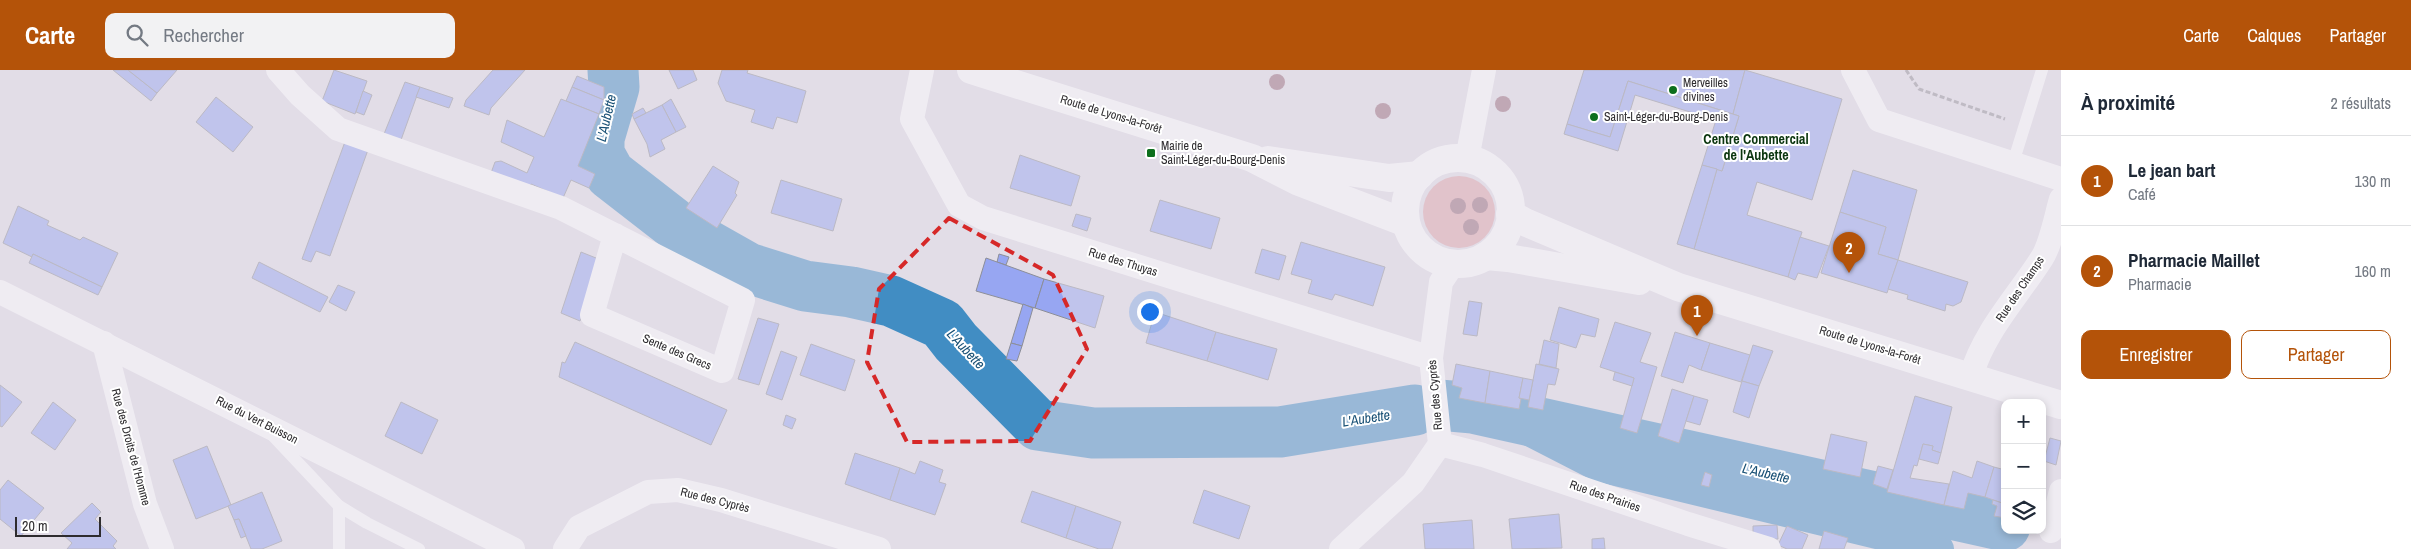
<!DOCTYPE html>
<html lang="fr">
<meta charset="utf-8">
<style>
:root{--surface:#fff;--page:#f2f2f3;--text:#1f2937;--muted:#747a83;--line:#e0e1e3;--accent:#b45309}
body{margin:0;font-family:"Archivo Narrow",sans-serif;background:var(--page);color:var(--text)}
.controls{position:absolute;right:15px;bottom:15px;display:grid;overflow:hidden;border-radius:10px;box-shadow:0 2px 8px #0003}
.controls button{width:45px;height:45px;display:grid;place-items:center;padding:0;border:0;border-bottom:1px solid var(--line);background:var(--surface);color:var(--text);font:25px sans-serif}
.scale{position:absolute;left:15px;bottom:12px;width:86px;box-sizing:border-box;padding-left:5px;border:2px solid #2e2c2f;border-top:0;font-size:14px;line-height:18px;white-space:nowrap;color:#2e2c2f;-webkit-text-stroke:4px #fff;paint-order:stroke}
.you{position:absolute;left:1149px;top:241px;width:18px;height:18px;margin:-12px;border:4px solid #fff;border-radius:50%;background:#1a73e8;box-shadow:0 0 0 8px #1a73e833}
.badge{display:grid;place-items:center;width:32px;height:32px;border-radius:50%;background:var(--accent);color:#fff;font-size:16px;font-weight:700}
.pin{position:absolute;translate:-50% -41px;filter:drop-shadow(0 1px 2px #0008)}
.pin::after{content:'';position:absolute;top:26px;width:18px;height:15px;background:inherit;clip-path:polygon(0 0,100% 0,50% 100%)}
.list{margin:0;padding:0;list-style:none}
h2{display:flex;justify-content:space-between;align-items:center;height:65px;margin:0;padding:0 20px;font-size:21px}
h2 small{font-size:16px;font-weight:400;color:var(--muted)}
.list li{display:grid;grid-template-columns:32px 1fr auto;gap:15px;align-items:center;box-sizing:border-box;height:90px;padding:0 20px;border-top:1px solid var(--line)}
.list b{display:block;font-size:19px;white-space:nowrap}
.list p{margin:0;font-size:16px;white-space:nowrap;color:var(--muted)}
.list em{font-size:16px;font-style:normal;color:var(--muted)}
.actions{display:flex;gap:10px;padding:15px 20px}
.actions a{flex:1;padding:11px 0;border:1px solid var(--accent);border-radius:10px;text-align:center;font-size:18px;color:var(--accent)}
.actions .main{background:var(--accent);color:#fff}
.icon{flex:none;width:28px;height:28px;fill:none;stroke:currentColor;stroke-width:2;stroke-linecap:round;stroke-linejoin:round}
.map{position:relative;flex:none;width:2061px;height:479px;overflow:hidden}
header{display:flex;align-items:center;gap:30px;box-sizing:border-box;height:70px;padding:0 25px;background:var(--accent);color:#fff}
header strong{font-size:24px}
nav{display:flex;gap:28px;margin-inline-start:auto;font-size:18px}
.search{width:350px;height:45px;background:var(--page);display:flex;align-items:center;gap:12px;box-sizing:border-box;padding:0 18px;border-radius:10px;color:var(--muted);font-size:19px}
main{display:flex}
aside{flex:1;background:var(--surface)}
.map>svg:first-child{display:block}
.green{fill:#dfa4a9}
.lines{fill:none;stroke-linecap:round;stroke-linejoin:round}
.canal{stroke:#418dc3;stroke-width:30}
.river{stroke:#418dc3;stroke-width:51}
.building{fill:#97a6f2;stroke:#8c8e98}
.path{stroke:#969299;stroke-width:3;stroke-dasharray:5 2.5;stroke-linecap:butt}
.service{stroke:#fff;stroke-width:12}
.minor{stroke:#fff;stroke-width:24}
.secondary{stroke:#fff;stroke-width:28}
.tree{fill:#986879}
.marked{fill:none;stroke:#d62828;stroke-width:4;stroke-dasharray:10 6;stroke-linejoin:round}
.poi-dot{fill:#0d6f1d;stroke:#fff;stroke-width:2}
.labels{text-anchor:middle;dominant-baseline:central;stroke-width:4;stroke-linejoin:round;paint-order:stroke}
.poi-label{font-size:12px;fill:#2e2c2f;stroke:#fff;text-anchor:start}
.street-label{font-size:12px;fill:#2e2c2f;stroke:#fff}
.water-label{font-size:14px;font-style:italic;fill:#185075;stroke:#fff}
.neighbourhood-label{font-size:14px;font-weight:bold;fill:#0b360f;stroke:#fff}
</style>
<header>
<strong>Carte</strong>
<div class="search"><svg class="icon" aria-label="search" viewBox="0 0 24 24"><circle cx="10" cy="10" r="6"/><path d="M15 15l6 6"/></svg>Rechercher</div>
<nav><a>Carte</a><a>Calques</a><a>Partager</a></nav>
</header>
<main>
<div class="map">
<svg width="2061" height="479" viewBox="0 0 2061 479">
<rect width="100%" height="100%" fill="#e2dde7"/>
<circle class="green" cx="1459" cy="142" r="36"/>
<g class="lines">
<polyline class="canal" points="1494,343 1599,397 1939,479"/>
<g class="river">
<polyline points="613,0 614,17 599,68 599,84 610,104 686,163 748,198 805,216 851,222 891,231 942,254 956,272 1038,355 1093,363 1280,362 1415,340"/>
<polyline points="1439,335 1473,338 2005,456"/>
</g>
</g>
<g class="building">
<polygon points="113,0 128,0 157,23 151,31"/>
<polygon points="128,0 177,0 157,23"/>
<polygon points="334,0 367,11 355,44 322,31"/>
<polygon points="493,0 525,0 491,38 489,45 464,36 466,30"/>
<polygon points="669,0 693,0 697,10 678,19"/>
<polygon points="722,0 748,0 747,3 806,21 797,53 777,47 773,59 751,52 755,40 726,31 718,13"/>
<polygon points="1584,0 1745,0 1733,44 1628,11 1610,67 1567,54"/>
<polygon points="1745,0 1842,29 1812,130 1757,112 1747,145 1802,162 1788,207 1694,179 1717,99 1722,101 1739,46 1733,44"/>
<polygon points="577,6 604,17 604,30 572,17"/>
<polygon points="1628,11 1739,46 1722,101 1702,95 1716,50 1635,25 1618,81 1564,64 1567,54 1610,67"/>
<polygon points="405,12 420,17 401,70 384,64"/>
<polygon points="420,17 453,28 449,38 416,27"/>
<polygon points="572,17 604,30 599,44 566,31"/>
<polygon points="363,21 372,25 364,45 356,42"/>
<polygon points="216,27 253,57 233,82 196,52"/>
<polygon points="561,29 599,44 578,96 595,104 589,118 571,110 563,128 531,114 530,117 491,103 495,92 501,91 527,103 534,87 501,72 507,50 544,67"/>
<polygon points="671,29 686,57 676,62 662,35"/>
<polygon points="662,35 676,62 661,70 665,79 650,87 647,74 634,49"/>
<polygon points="643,38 646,43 634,49 632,44"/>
<polygon points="346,69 369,77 330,186 316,181 311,192 302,189"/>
<polygon points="1020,85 1080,106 1071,136 1010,118"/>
<polygon points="1702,95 1717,99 1694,179 1677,174"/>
<polygon points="713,96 739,112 735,123 737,125 717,158 686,138"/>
<polygon points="1853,100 1917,120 1898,190 1878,184 1886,157 1840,142"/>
<polygon points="781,110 842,129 833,161 771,143"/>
<polygon points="1160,130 1220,148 1211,179 1150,161"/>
<polygon points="18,136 49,151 47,155 80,170 83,167 118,183 102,217 33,184 32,187 3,173"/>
<polygon points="1840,142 1886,157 1878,184 1898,190 1887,223 1821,203"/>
<polygon points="1076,144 1091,148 1087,161 1072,156"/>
<polygon points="1800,167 1829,176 1817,208 1798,203 1795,210 1788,207"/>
<polygon points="1301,172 1385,197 1373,236 1335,224 1332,230 1308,223 1312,210 1291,204"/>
<polygon points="1262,179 1286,186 1279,210 1255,203"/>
<polygon points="581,182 601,190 580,251 561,243"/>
<polygon points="33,184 102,217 98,225 29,193"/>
<polygon points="999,184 1009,187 1006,195 997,192"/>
<polygon points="986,188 1044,209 1035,238 976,221"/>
<polygon points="1898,190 1968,212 1961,232 1953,236 1946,234 1945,241 1907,229 1908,225 1888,219"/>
<polygon points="259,192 328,227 320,242 252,208"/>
<polygon points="1044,209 1104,226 1095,258 1035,238"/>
<polygon points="338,215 355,222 346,241 329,232"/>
<polygon points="1469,231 1482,233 1477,266 1463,264"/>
<polygon points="1023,234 1033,238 1022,276 1011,273"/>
<polygon points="1559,237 1599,249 1595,267 1581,264 1576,278 1550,270"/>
<polygon points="1155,242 1216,262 1207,291 1146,273"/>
<polygon points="758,248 779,254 759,315 738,309"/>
<polygon points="1615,252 1651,263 1640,292 1657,297 1637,363 1620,358 1634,308 1600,297"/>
<polygon points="1216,262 1277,279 1268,310 1207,291"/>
<polygon points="1675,262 1710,273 1701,300 1689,295 1683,313 1661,306"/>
<polygon points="1544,270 1559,274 1556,298 1539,294"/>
<polygon points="575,272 727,340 711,375 559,307 562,292 565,293"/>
<polygon points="1011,273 1022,276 1017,291 1006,289"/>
<polygon points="1710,273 1750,285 1741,312 1701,300"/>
<polygon points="811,274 855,290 845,321 800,305"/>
<polygon points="1753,275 1773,281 1759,316 1742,311"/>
<polygon points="781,281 797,287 782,330 766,324"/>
<polygon points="1456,294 1490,301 1485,333 1459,328 1462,318 1452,315"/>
<polygon points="1536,294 1559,299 1555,315 1548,314 1543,340 1528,337"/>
<polygon points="1490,301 1523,308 1519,328 1521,329 1519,339 1485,333"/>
<polygon points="1615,302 1634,308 1632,316 1613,310"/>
<polygon points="1523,308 1533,310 1529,330 1519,328"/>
<polygon points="1742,311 1759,316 1749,348 1733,342"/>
<polygon points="0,315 22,332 2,357 0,356"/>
<polygon points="1672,319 1694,326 1679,373 1658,366"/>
<polygon points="1694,326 1708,330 1700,355 1686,351"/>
<polygon points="1915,326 1952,337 1941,383 1932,380 1933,376 1923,374 1917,396 1914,395 1910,408 1949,414 1944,435 1887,422"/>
<polygon points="53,332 76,350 55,380 31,363"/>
<polygon points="401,332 438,350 422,384 385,366"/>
<polygon points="786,345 796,349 792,359 783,355"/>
<polygon points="1831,364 1867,372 1860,407 1823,399"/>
<polygon points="2050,368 2061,371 2056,395 2044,391"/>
<polygon points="1923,374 1933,376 1932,380 1941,383 1938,394 1919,389"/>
<polygon points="207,376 231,435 196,449 173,390"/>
<polygon points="855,383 900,398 890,430 845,414"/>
<polygon points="920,391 943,400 939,412 946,414 935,445 890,430 900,398 915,404"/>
<polygon points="1977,391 1994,397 1985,427 1968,423 1964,439 1944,435 1953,401 1972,408"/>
<polygon points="1878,396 1893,400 1887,419 1873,414"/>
<polygon points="1994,397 2005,400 2005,434 1985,427"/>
<polygon points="1705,402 1712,405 1709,417 1701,415"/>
<polygon points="8,410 44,438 21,466 0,449 0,420"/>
<polygon points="1204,420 1250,436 1239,469 1193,453"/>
<polygon points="1032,421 1076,436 1066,468 1021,452"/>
<polygon points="262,422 282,471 262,479 251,479 239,449 234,450 228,436"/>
<polygon points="1993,430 2005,434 2005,448 1994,446 1997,436 1992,434"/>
<polygon points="92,433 101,442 95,449 117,471 113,476 116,479 67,479 72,473 61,463"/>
<polygon points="1076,436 1121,452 1112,479 1099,479 1066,468"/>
<polygon points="1559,444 1562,478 1512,479 1509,449"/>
<polygon points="239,449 246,466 241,468 234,450"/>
<polygon points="1472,450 1474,479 1425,479 1423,454"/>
<polygon points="1777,455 1778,469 1753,470 1753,456"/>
<polygon points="1787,456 1808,465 1802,479 1787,479 1778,475"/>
<polygon points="1824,461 1848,468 1844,479 1819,479"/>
<polygon points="1604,468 1605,479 1592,479 1592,469"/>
</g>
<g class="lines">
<polyline class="path" points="1906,0 1919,19 2005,49"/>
<g class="service">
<polyline points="2013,93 2042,0"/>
<polyline points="274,367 339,436 339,479"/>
<polyline points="339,436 367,453 419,479"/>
</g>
<g class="minor">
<polyline points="278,0 300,25 338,59 561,138 743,230 722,301 592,245 615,165"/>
<polyline points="922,0 912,49 959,135 983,148 1431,288"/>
<polyline points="1853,0 1879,50 2061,109"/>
<polyline points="1467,89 1484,0"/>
<polyline points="0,222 513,479"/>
<polyline points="104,273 145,434 162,479"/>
<path d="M 1971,306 C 1984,261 2018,226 2042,188 C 2051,174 2056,146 2061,129"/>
<polyline points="1440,374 1483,385 1688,454 1769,479"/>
<polyline points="2051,461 2061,421"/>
<polyline points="565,479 579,457 648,422 678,420 721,430 879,479"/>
<polyline points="1341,479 1413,413 1440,374 1431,288 1441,212 1453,194"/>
</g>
<g class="secondary">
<polyline points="971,0 1252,88 1299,112 1406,153"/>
<circle cx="1458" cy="141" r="53"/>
<polyline points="1268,90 1389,108 1420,105"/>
<polyline points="1510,144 1527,153 1678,217 2061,335"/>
<polyline points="1486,186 1508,188 1639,211"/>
</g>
</g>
<g class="tree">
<circle cx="1277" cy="12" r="8"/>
<circle cx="1503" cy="34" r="8"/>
<circle cx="1383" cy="41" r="8"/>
<circle cx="1480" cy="135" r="8"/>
<circle cx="1458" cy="136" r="8"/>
<circle cx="1471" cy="157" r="8"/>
</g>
<path d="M0 0H2061V479H0ZM 949,148 L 1053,205 L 1087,279 L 1030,371 L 907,372 L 867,292 L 879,219 Z" fill="#e2dde7" fill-opacity=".55" fill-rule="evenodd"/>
<path class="marked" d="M 949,148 L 1053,205 L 1087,279 L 1030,371 L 907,372 L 867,292 L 879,219 Z"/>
<g class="poi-dot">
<circle cx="1673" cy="20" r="5"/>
<circle cx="1594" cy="47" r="5"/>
<rect x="1146" y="78" width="10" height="10" rx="2.5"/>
</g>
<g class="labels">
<g class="poi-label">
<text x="1683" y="13">Merveilles<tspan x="1683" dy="14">divines</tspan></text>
<text x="1604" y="47">Saint-Léger-du-Bourg-Denis</text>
<text x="1161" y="76">Mairie de<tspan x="1161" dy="14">Saint-Léger-du-Bourg-Denis</tspan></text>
</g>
<g class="street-label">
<text transform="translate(1111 44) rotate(17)">Route de Lyons-la-Forêt</text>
<text transform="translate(1123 192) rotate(17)">Rue des Thuyas</text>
<text transform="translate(2020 219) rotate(-56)">Rue des Champs</text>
<text transform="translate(1870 275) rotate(17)">Route de Lyons-la-Forêt</text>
<text transform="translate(677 282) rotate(23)">Sente des Grecs</text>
<text transform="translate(1435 325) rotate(-95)">Rue des Cyprès</text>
<text transform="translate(257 350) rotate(27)">Rue du Vert Buisson</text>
<text transform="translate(131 377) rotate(75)">Rue des Droits de l'Homme</text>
<text transform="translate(1605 426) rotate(19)">Rue des Prairies</text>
<text transform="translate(715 430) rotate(14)">Rue des Cyprès</text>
</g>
<g class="water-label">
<text transform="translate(606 48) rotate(-77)">L'Aubette</text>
<text transform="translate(966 279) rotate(47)">L'Aubette</text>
<text transform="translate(1366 348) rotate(-9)">L'Aubette</text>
<text transform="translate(1766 403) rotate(13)">L'Aubette</text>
</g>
<g class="neighbourhood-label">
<text x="1756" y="69">Centre Commercial<tspan x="1756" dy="16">de l'Aubette</tspan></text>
</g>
</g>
</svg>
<div class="controls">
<button>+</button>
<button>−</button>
<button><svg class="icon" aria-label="layers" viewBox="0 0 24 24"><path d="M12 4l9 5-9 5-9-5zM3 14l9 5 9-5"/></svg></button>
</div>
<div class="scale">20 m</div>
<div class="you"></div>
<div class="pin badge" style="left:1697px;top:266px">1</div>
<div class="pin badge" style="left:1849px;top:203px">2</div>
</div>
<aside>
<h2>À proximité<small>2 résultats</small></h2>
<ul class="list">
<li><span class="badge">1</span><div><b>Le jean bart</b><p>Café</p></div><em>130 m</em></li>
<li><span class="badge">2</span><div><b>Pharmacie Maillet</b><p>Pharmacie</p></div><em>160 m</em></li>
</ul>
<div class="actions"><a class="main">Enregistrer</a><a>Partager</a></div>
</aside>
</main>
